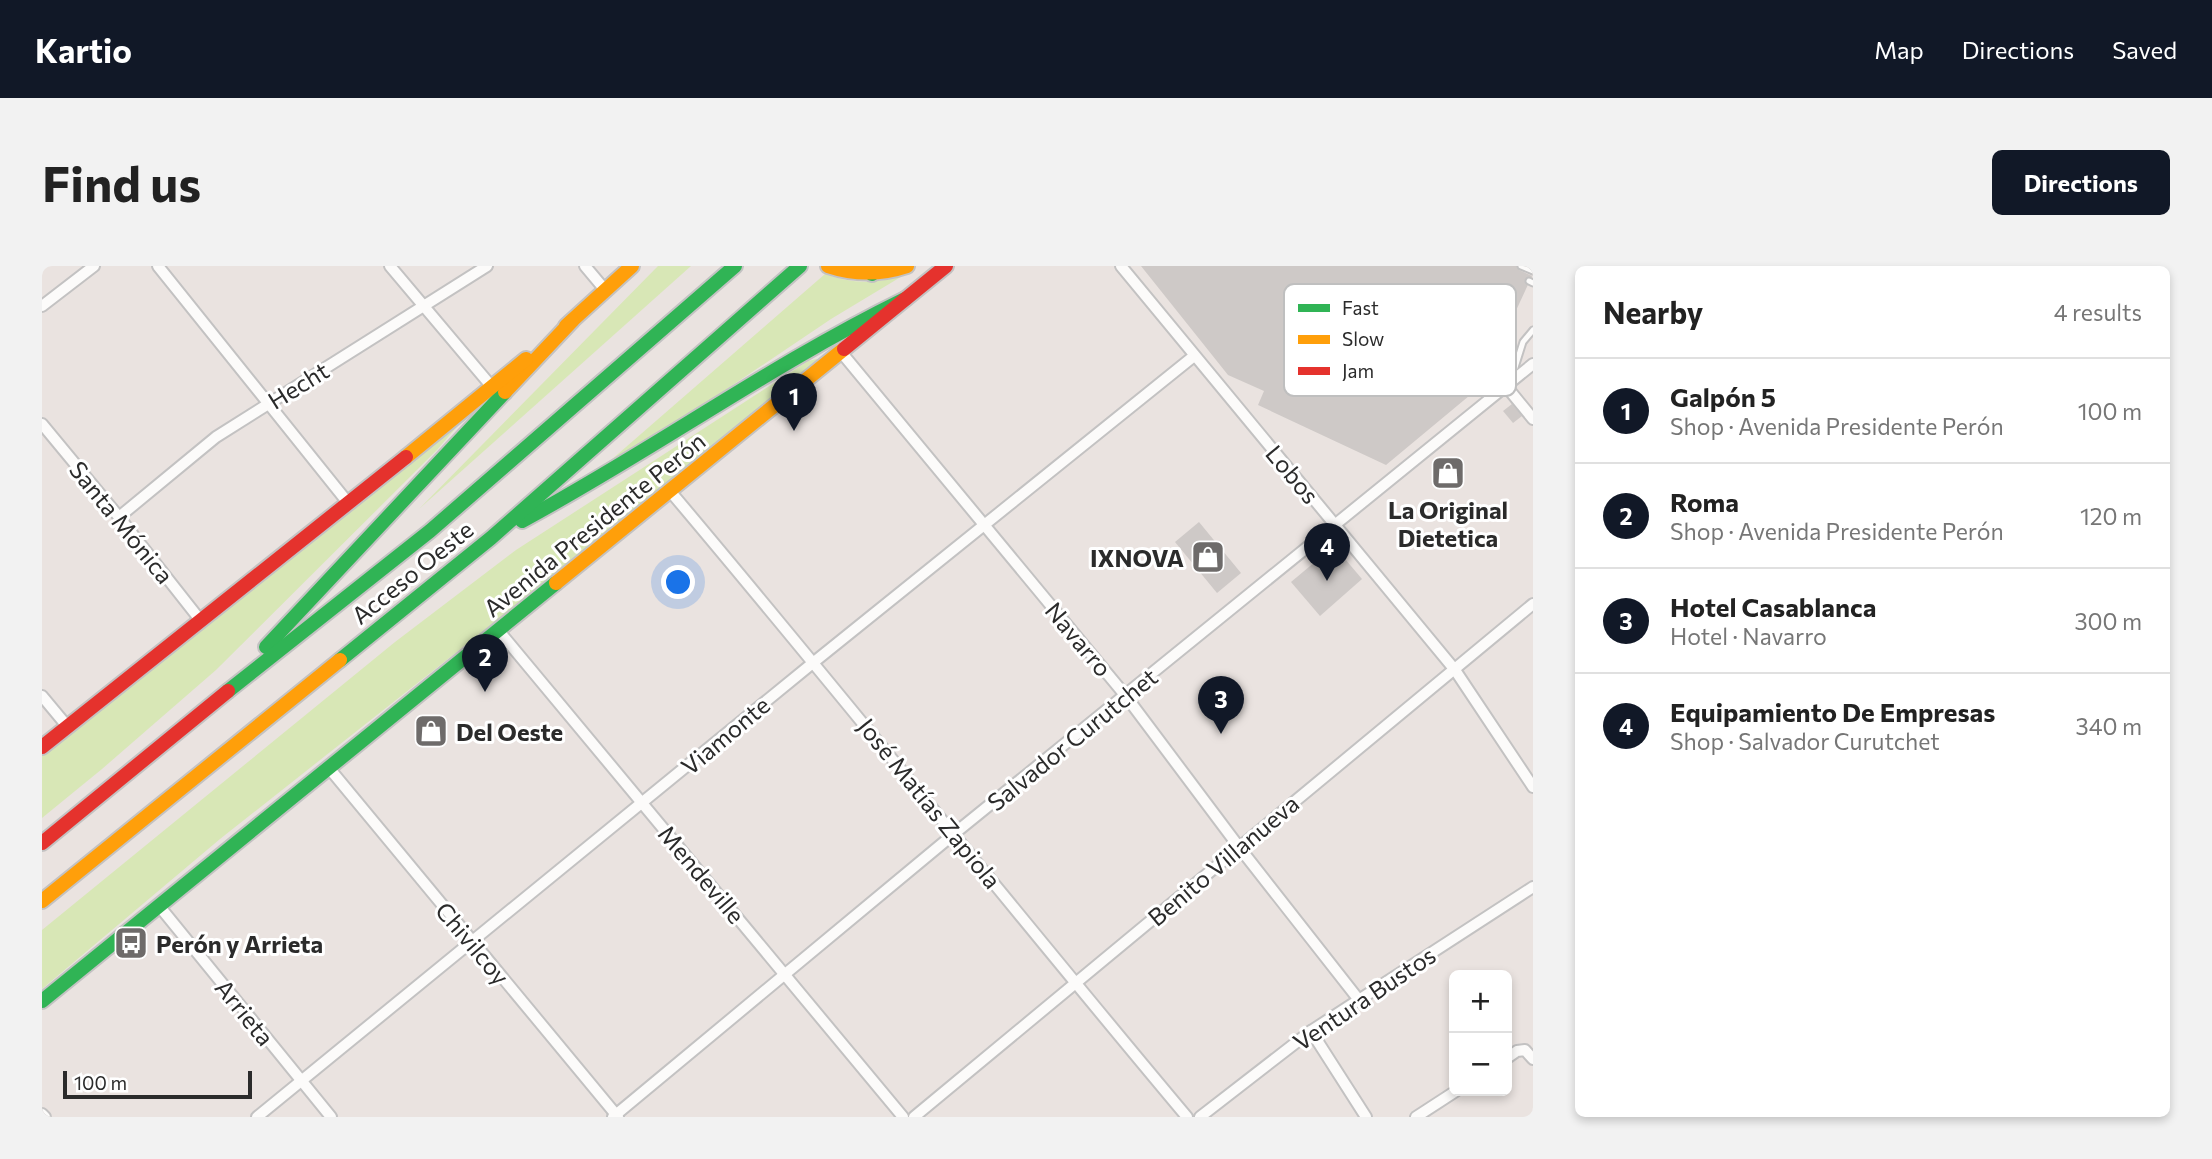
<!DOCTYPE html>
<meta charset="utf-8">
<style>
:root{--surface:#fff;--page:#f2f2f2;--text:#222;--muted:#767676;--line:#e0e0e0;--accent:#111827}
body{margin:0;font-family:Commissioner,sans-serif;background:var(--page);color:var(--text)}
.controls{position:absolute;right:21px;bottom:21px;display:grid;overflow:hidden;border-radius:10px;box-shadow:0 4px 10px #0003}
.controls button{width:63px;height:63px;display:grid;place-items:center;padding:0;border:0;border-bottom:2px solid var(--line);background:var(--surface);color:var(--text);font:35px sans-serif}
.scale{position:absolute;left:21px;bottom:18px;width:189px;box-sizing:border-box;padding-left:7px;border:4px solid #2b2b2b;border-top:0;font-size:19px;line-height:24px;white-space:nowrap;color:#2b2b2b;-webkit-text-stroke:5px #fff;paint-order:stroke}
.you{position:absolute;left:637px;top:317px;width:24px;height:24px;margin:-18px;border:5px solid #fff;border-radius:50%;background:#1a73e8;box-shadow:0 0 0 10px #1a73e833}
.badge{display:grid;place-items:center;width:46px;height:46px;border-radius:50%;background:var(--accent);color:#fff;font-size:23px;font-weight:700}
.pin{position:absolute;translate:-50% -58px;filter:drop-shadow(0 2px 4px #0008)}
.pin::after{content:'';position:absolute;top:37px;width:24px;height:21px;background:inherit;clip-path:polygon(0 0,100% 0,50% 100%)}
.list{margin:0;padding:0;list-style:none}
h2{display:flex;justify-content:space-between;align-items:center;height:91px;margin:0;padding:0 28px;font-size:30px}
h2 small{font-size:23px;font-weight:400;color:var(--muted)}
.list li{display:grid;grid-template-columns:46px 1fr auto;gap:21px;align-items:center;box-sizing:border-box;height:105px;padding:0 28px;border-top:2px solid var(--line)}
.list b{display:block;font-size:26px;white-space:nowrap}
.list p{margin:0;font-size:23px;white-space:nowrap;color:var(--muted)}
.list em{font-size:23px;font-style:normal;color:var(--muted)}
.map{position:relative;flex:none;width:1491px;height:851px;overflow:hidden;border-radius:10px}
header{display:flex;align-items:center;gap:42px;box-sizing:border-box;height:98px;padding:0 35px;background:var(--accent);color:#fff}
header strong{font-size:33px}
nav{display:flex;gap:38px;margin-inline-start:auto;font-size:24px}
.intro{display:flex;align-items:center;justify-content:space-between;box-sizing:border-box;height:168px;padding:0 42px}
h1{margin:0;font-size:49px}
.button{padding:18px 32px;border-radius:10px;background:var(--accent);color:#fff;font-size:24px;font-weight:700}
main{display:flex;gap:42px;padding:0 42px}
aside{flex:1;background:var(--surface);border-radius:10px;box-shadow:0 4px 10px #0003}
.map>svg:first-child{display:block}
.green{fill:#d8e7b6}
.building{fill:#cec9c7}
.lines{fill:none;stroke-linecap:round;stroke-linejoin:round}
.lane-casing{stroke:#c3c2c2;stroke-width:9}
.street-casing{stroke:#c3c2c2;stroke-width:14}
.fast-casing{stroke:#c3c2c2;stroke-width:18}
.slow-casing{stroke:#c3c2c2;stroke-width:18}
.jam-casing{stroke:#c3c2c2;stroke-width:18}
.lane{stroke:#fcfbfa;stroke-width:5}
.street{stroke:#fcfbfa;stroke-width:10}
.fast{stroke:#30b455;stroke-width:14}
.slow{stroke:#ff9f0a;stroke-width:14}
.jam{stroke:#e5322d;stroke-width:14}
.labels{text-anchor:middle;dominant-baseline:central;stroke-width:6;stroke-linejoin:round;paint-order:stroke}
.street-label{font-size:24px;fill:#2b2b2b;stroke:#fff}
.poi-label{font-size:24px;font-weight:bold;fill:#2b2b2b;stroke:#fff;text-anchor:start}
.key{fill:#fff;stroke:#bfbfbf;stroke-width:2}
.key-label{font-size:19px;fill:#2b2b2b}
</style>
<header>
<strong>Kartio</strong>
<nav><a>Map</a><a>Directions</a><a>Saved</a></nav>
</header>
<div class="intro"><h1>Find us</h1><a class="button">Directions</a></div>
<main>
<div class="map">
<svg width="1491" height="851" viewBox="0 0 1491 851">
<rect width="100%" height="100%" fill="#eae3e0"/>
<g class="green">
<polygon points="616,0 649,0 377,243"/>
<path d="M 783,8 C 809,18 836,18 862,9 L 789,53 L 615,170 L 561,201 Z"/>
<polygon points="775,93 776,95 516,306 178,573 0,723 0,664 353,376 474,284 766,95"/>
<polygon points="430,143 395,184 174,404 60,503 0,552 0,489"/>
</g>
<g class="building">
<polygon points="1099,0 1478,0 1477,4 1490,10 1439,120 1344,199 1216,139 1222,125 1186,109"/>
<polygon points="1470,138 1480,150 1471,157 1461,145"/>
<polygon points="1406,197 1416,209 1405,217 1396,206"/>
<polygon points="1157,256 1199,307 1175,327 1133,276"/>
<polygon points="1292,280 1320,313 1278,350 1249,316"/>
</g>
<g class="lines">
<defs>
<g id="lane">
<polyline points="1479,0 1491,5"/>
<polyline points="1487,15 1491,17"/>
<polyline points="1470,111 1481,76 1491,64"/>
</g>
<g id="street">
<polyline points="116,0 307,238"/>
<polyline points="348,0 450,121"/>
<polyline points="543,0 564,25"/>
<polyline points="1079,0 1413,404 1491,521"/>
<polyline points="0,40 52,0"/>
<polyline points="799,86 1083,429 1197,581 1317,734"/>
<polyline points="1464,120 1491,153"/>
<polyline points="0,158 77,251 159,355"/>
<path d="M 628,225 C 803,432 971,644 1145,851"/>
<polyline points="77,251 174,171 445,0"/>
<polyline points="457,365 861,851"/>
<polyline points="0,430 25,460"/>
<polyline points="287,502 576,851"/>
<polyline points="118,641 289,851"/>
<polyline points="1269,765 1324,851"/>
<polyline points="1465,792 1475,785 1483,784 1491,793"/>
<polyline points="0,848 3,851"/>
<polyline points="215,851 772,396 1152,90"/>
<polyline points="571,851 913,567 1491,98"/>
<polyline points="872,851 1491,338"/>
<polyline points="1158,851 1269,765 1491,621"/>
<polyline points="1374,851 1414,825"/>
</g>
<g id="fast">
<polyline points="830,8 842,0"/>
<path d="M 480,255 C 610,185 730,98 863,33"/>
<polyline points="224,381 463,126"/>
<polyline points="298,394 449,272 758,0"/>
<polyline points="186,425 388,265 693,0"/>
<polyline points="0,735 514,317"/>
</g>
<g id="slow">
<path d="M 786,0 C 813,9 838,9 865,0"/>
<polyline points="524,60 590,0"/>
<polyline points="463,126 530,55"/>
<polyline points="364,191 484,93"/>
<polyline points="514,317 802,83"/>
<polyline points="0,635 298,394"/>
</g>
<g id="jam">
<polyline points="802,83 904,0"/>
<polyline points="0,481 364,191"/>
<polyline points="0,577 186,425"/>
</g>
</defs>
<use href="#lane" class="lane-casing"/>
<use href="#street" class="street-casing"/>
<use href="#fast" class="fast-casing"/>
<use href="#slow" class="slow-casing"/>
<use href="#jam" class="jam-casing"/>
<use href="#lane" class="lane"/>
<use href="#street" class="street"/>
<use href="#fast" class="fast"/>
<use href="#slow" class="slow"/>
<use href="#jam" class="jam"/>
</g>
<defs>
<symbol id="shop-square" viewBox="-11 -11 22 22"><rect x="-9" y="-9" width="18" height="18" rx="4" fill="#6e6b6a" stroke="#fff"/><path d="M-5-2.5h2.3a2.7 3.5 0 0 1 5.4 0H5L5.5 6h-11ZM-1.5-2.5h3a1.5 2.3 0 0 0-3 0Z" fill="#fff"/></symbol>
<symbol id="bus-square" viewBox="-11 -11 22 22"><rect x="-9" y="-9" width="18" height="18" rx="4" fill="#6e6b6a" stroke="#fff"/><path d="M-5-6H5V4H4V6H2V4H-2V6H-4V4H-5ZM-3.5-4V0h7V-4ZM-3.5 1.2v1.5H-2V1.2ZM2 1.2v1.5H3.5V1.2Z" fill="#fff"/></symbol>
</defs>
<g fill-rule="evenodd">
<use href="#shop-square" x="1387" y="188" width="38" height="38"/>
<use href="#shop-square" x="1147" y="272" width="38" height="38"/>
<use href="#shop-square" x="370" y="446" width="38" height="38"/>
<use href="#bus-square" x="70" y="658" width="38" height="38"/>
</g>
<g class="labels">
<g class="street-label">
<text transform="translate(256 119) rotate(-32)">Hecht</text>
<text transform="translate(1251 208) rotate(50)">Lobos</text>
<text transform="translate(80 256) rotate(51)">Santa Mónica</text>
<text transform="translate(552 258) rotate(-39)">Avenida Presidente Perón</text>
<text transform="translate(370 306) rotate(-39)">Acceso Oeste</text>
<text transform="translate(1037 373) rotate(50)">Navarro</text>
<text transform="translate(683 469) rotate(-40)">Viamonte</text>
<text transform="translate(1030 473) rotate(-39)">Salvador Curutchet</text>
<text transform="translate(888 537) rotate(51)">José Matías Zapiola</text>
<text transform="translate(1181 594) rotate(-40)">Benito Villanueva</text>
<text transform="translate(660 608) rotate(50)">Mendeville</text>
<text transform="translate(431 677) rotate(50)">Chivilcoy</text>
<text transform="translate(1322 732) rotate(-34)">Ventura Bustos</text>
<text transform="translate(203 746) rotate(51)">Arrieta</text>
</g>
<g class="poi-label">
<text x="1406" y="243" text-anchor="middle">La Original<tspan x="1406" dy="28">Dietetica</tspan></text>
<text x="1142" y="291" text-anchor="end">IXNOVA</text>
<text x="414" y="465">Del Oeste</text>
<text x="114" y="677">Perón y Arrieta</text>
</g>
</g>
<rect x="1242" y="18" width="232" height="112" rx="10" class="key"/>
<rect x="1256" y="38" width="32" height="8" fill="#30b455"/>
<rect x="1256" y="69" width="32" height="9" fill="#ff9f0a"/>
<rect x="1256" y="101" width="32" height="8" fill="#e5322d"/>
<g class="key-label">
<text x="1300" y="49">Fast</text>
<text x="1300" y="80">Slow</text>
<text x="1300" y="112">Jam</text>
</g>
</svg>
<div class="controls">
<button>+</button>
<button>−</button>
</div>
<div class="scale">100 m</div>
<div class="you"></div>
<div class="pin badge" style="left:752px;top:165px">1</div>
<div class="pin badge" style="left:443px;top:426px">2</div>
<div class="pin badge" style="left:1179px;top:468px">3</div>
<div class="pin badge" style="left:1285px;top:315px">4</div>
</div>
<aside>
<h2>Nearby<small>4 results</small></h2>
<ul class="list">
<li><span class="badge">1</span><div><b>Galpón 5</b><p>Shop · Avenida Presidente Perón</p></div><em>100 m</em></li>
<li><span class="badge">2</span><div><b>Roma</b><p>Shop · Avenida Presidente Perón</p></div><em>120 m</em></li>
<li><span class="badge">3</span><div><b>Hotel Casablanca</b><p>Hotel · Navarro</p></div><em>300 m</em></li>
<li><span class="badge">4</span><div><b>Equipamiento De Empresas</b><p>Shop · Salvador Curutchet</p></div><em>340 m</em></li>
</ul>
</aside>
</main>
